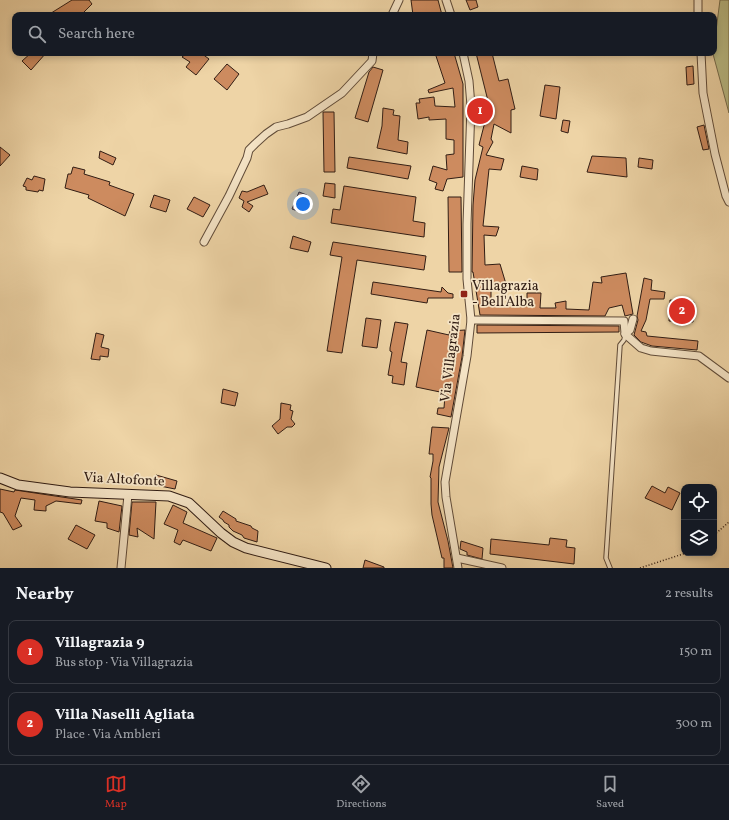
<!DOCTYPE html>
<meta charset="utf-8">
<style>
:root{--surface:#171b24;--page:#242831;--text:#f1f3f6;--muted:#9ea1a6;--line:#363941;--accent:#d93025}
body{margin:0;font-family:Vollkorn,serif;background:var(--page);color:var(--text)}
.controls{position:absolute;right:12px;bottom:12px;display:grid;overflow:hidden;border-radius:8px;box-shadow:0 2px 6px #0003}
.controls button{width:36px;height:36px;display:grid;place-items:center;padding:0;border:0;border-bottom:1px solid var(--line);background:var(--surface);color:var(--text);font:20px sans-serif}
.you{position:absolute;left:303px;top:204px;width:14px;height:14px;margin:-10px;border:3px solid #fff;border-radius:50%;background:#1a73e8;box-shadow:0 0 0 6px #1a73e833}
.badge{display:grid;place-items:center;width:26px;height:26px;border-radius:50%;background:var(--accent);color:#fff;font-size:13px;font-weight:700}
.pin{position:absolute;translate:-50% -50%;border:2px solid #fff;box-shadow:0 1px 4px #0006}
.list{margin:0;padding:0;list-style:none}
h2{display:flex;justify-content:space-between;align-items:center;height:52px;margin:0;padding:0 16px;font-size:17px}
h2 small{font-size:13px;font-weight:400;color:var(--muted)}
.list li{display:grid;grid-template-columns:26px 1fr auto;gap:12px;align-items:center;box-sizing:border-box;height:64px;margin:0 8px 8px;padding:0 8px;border:1px solid var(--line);border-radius:8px}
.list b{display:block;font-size:15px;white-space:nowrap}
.list p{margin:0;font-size:13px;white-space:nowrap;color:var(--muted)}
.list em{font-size:13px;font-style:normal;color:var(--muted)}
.icon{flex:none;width:22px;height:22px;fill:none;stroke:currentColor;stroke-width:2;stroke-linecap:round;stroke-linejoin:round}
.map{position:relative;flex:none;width:729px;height:568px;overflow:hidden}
.search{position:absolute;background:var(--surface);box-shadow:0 2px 6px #0003;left:12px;right:12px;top:12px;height:44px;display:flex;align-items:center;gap:10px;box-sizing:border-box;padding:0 14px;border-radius:8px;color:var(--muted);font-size:15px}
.sheet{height:196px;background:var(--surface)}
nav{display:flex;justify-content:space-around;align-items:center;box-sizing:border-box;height:56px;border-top:1px solid var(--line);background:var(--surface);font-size:11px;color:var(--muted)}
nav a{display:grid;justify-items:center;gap:2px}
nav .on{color:var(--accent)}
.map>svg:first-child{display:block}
.green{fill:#babc86;stroke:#766c4d}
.building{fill:#cd8b5f;stroke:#311d14}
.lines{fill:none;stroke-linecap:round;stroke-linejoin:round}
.lane-casing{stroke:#604b38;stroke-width:5.5}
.street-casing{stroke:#604b38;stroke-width:9}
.secondary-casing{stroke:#311d14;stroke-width:11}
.path{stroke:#311d14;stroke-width:1.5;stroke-dasharray:1 2;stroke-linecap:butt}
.lane{stroke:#f4e3c5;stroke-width:3.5}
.street{stroke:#f4e3c5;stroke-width:7}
.secondary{stroke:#f4e3c5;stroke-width:9}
.poi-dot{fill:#8f2418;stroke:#f4e3c5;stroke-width:1.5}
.labels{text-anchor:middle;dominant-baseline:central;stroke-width:3.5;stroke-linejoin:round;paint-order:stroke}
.poi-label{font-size:14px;fill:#311d14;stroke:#f4e3c5;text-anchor:start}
.street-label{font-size:14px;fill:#311d14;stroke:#f4e3c5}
</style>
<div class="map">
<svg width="729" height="568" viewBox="0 0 729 568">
<rect width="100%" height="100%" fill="#eed4a6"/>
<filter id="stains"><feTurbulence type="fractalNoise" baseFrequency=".005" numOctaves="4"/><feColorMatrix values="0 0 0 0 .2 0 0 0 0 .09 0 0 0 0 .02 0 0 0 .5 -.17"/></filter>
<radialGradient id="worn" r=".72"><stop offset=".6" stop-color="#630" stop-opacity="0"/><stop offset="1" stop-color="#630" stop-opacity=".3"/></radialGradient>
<polygon class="green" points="720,0 729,0 729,113 713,54"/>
<g class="building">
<polygon points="72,0 89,0 92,4 81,15 48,15"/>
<polygon points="411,0 438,0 442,15 413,15"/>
<polygon points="466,0 476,0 478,7 470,10"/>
<polygon points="31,53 46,53 31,70 22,61"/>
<polygon points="187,53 201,53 209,59 196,75 186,67 190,62 182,57"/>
<polygon points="435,53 454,53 463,84 463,177 447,179 443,191 435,189 437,183 429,180 433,166 447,170 446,155 454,154 454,140 446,139 446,119 429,120 429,117 418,119 416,103 420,103 419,99 434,97 435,106 455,107 453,88 429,93 428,90 445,83"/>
<polygon points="476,53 492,53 499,81 508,79 515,109 511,110 511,133 494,124 491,139 493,142 486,155 504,159 501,170 489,169 483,226 499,227 496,236 484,235 485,265 500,264 506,284 491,285 491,305 527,306 527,293 541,293 540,308 556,308 555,303 566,301 566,309 589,310 593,282 602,283 601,277 626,273 633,314 625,316 622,305 609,308 605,316 480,315 473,272 472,272 473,205 475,180 483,147 479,145 487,114 486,101 488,101"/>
<polygon points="227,64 239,74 227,90 214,79"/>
<polygon points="693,66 694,84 687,85 686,67"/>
<polygon points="373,67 383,70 368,122 355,118 369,72"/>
<polygon points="545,85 560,87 556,119 540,116"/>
<polygon points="383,108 394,110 393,115 400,116 398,140 408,142 407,154 377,148 382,126"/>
<polygon points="323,112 334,112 335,172 324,172"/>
<polygon points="563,120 570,121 568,133 561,131"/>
<polygon points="704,125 709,149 703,150 697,127"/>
<polygon points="0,147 10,155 0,166"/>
<polygon points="100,151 116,158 113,165 99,158"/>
<polygon points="592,156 626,158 627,177 587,172"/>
<polygon points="349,157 411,166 408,179 347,168"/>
<polygon points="639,158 653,160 652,169 638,167"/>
<polygon points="522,166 538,169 537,180 520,177"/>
<polygon points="73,167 85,170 84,174 110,182 109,185 134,194 125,216 88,198 89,195 65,188 68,174 71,174"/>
<polygon points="34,176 45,179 43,191 39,190 38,192 26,190 26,187 23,186 27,178 32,180"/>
<polygon points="325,183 335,184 335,198 323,196"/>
<polygon points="264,185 268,194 247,202 253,206 249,212 242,207 244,201 239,198 242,191 247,192"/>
<polygon points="344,186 416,197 413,221 425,223 424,237 331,223 333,209 340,210"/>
<polygon points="299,192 307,195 300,212 292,209"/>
<polygon points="154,195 170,200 166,212 150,207"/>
<polygon points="194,197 210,205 203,217 187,209"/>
<polygon points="448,197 461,197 462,272 449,272"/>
<polygon points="293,236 311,242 308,252 290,248"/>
<polygon points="333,242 426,256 424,270 357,260 342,353 327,351 342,257 330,255"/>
<polygon points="644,278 652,280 651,290 665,292 664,299 650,299 646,320 641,331 646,332 647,336 698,341 697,350 652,346 641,342 634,335 638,320 637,316"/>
<polygon points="373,282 441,292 442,287 448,293 453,294 453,298 428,298 427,303 371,294"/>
<polygon points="670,300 694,302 693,322 669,321"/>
<polygon points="366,318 381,320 377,348 362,346"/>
<polygon points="395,322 408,324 401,362 407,363 404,385 392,383 393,376 388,375 392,352 390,351 390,348"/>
<polygon points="477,325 619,326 619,332 477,333"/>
<polygon points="427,330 449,335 450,331 465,330 462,357 451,417 437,414 438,408 444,408 445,395 440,394 440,392 416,387"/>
<polygon points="96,333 104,335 101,347 109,349 108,357 100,356 100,360 91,359"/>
<polygon points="223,389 238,393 235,406 221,403"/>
<polygon points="281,403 291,405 290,410 293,411 291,419 295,424 292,427 287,427 278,434 272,426 280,419"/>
<polygon points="432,427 449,428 439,467 438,502 448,541 453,568 444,568 444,558 442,558 432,515 431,504 431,478 430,477 433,461 433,454 429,454"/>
<polygon points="156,475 177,481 175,489 155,485"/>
<polygon points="652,486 665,493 668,487 680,493 672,510 645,498"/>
<polygon points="0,489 14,492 15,490 82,500 81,504 56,501 46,506 46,511 34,510 35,500 21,498 15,516 22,526 13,530 3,513 0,512"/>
<polygon points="99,501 122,506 119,532 107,528 107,523 95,521"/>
<polygon points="132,502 156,502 154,539 137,528 138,537 129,535"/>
<polygon points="173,505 187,512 183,523 217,538 211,551 183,540 180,545 174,542 178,530 164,524"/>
<polygon points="223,511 236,519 236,521 251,526 252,528 258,531 257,542 244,538 242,535 233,531 229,527 229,525 224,522 223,520 219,517"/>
<polygon points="76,525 95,535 87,549 68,539"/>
<polygon points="550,538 567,540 566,547 575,548 574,564 490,554 491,539 549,545"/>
<polygon points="461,541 483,548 482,559 467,555 467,552 460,549"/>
<polygon points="365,560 384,567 384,568 363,568"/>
</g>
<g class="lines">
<defs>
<polyline id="lane" points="610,568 606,558 607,543 620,345 624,340 625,335"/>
<g id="street">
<polyline points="446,0 451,15"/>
<polyline points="698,0 698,15"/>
<polyline points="392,15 399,0"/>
<polyline points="701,53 703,93 715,154 726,196 729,202"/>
<polyline points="204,242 229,196 247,158 249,150 255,144 266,134 276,127 288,124 307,117 342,93 372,61 373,53"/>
<polyline points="471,320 624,321 625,334 641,348 651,351 699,356 729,378"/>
<polyline points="625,334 630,330 633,319"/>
<polyline points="457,558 502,568"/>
<polyline points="121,568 128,495"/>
<polyline points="458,568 446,497 445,482 467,356 471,320 467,279 467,224 471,106 469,81 463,53"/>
</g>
<polyline id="secondary" points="0,478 18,485 70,492 169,496 189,503 221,533 233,542 246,548 326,568"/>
</defs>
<use href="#lane" class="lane-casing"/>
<use href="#street" class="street-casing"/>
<use href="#secondary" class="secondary-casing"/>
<g class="path">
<polyline points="714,535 729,522"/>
<polyline points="640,568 686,553"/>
</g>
<use href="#lane" class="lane"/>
<use href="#street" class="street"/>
<use href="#secondary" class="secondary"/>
</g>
<rect class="poi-dot" x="460" y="290" width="8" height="8" rx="2"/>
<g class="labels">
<g class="poi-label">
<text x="472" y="286">Villagrazia<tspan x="472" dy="16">- Bell'Alba</tspan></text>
</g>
<g class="street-label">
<text transform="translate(451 358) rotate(-83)">Via Villagrazia</text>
<text transform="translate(124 480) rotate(3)">Via Altofonte</text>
</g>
</g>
<rect width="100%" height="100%" filter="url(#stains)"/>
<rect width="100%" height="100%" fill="url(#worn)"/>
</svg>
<div class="controls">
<button><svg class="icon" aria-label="locate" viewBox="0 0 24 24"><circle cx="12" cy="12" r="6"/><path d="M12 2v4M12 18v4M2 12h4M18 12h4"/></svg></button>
<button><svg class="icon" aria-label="layers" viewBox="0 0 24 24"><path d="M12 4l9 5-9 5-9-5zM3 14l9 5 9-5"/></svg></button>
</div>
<div class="you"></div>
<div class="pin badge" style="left:480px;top:111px">1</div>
<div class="pin badge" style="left:682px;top:311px">2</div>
<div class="search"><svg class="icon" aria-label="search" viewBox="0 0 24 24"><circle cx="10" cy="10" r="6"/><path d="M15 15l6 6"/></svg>Search here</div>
</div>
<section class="sheet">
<h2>Nearby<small>2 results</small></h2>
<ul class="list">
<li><span class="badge">1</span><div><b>Villagrazia 9</b><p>Bus stop · Via Villagrazia</p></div><em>150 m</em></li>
<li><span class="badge">2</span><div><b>Villa Naselli Agliata</b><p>Place · Via Ambleri</p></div><em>300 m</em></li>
</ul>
</section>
<nav>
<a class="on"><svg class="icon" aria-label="map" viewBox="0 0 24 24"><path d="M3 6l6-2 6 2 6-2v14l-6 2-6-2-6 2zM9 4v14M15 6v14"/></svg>Map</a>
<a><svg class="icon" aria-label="directions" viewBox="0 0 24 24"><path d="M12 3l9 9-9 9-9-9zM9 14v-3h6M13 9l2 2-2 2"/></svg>Directions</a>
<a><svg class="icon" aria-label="saved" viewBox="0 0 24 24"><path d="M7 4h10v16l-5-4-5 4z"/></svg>Saved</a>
</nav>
